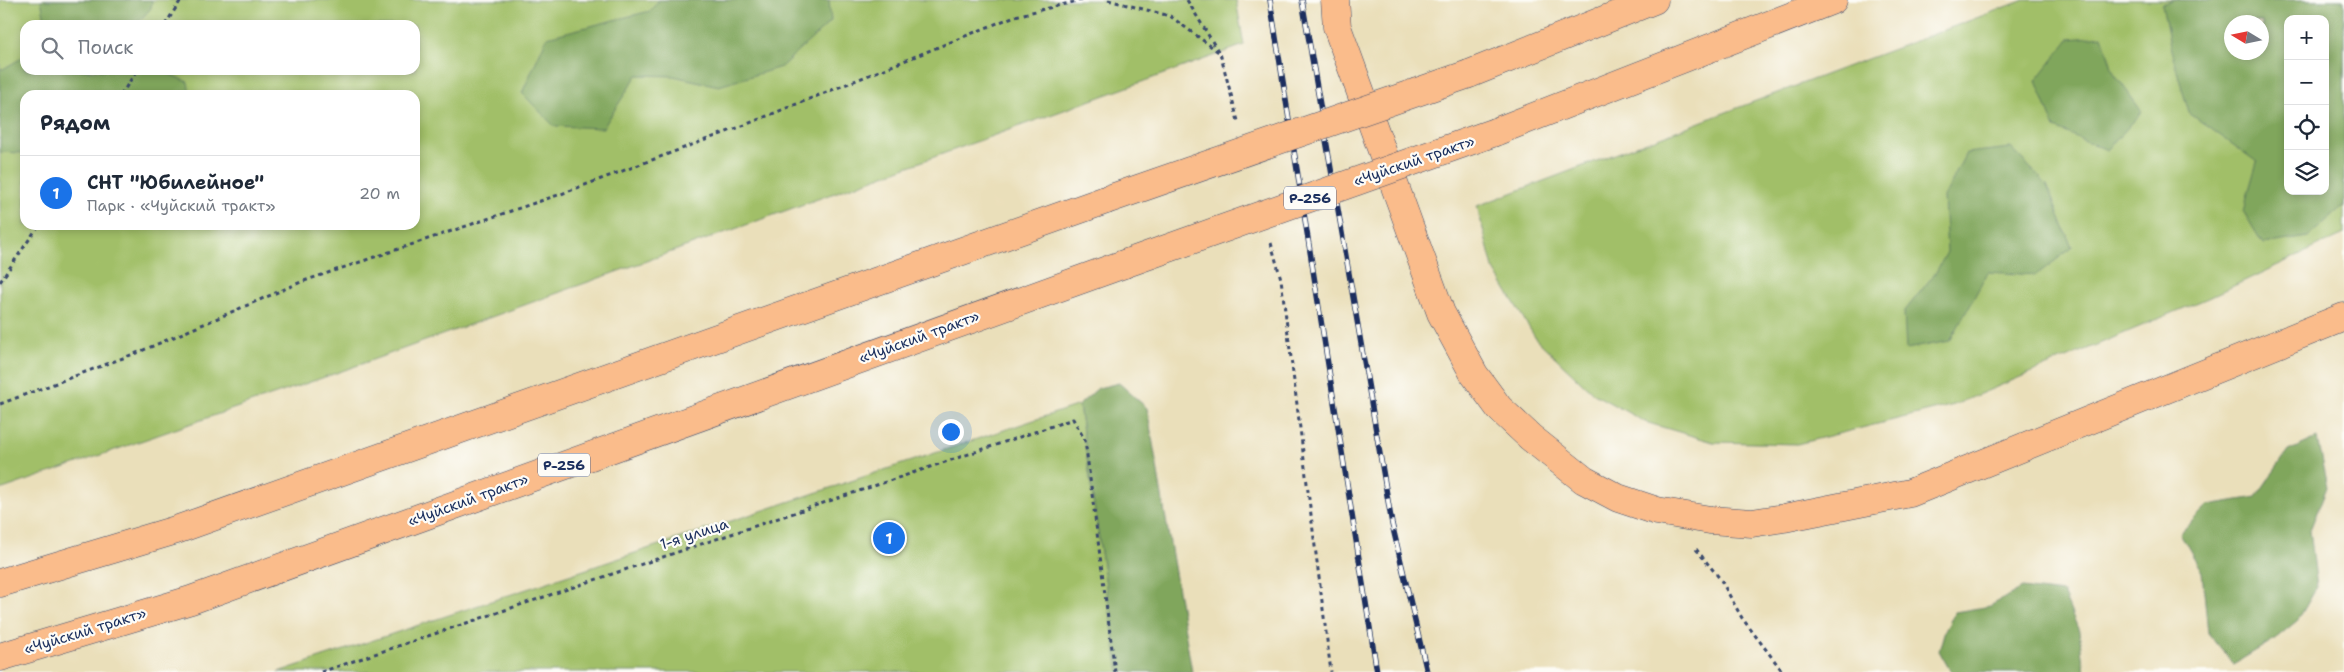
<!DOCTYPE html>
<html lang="ru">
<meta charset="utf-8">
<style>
:root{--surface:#fff;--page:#f6f6f7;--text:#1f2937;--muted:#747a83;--line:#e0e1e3;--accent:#1a73e8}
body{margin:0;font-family:"Shantell Sans",sans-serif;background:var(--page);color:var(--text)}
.controls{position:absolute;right:15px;top:15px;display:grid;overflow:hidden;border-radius:10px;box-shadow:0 2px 8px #0003}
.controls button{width:45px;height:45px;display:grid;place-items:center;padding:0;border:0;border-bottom:1px solid var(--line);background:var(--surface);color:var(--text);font:25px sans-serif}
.compass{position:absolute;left:2224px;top:15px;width:45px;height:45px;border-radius:50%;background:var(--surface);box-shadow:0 2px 8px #0003;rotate:280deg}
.you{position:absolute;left:950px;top:431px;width:18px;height:18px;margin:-12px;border:4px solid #fff;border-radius:50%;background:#1a73e8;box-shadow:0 0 0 8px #1a73e833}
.badge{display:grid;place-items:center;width:32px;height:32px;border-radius:50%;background:var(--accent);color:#fff;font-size:16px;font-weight:700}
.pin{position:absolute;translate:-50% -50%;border:2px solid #fff;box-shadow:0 1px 5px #0006}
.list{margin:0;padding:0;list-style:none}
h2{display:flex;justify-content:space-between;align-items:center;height:65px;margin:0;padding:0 20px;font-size:21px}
h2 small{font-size:16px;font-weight:400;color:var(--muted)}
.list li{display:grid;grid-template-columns:32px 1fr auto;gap:15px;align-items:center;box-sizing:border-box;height:75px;padding:0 20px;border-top:1px solid var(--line)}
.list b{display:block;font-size:19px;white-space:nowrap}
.list p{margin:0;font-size:16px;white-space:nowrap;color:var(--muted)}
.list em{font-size:16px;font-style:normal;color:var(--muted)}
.icon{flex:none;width:28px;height:28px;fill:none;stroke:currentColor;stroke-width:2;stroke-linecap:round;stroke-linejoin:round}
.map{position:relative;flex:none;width:2344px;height:672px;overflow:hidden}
.search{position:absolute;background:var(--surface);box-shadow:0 2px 8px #0003;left:20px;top:20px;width:400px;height:55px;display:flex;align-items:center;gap:12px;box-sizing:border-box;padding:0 18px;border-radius:15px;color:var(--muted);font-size:19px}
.panel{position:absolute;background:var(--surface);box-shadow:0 2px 8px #0003;left:20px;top:90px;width:400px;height:140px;border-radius:15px}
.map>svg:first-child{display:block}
.green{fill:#a1bf67;stroke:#5e7762;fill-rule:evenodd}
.forest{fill:#80a65c;stroke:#4e6a5d;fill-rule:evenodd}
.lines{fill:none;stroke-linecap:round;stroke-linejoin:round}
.trunk-casing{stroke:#3a496c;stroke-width:29}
.path{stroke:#3a496c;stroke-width:3;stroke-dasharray:4 4;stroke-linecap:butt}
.trunk{stroke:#fabc8b;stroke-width:28}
.rail-casing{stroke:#1b2f5e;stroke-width:5.5}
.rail{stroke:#fdfcf7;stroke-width:4;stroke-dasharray:11;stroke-linecap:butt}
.trunk-bridge-casing{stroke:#3a496c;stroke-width:29;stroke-linecap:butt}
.trunk-bridge{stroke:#fabc8b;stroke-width:28}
.labels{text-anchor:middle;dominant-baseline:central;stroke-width:4.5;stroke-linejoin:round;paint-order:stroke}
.shield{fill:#fdfcf7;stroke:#5f6c8c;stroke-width:1}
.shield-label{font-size:14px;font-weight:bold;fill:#1b2f5e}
.street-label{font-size:15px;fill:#1b2f5e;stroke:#fdfcf7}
</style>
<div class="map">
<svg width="2344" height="672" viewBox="0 0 2344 672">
<rect width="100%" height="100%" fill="#fdfcf7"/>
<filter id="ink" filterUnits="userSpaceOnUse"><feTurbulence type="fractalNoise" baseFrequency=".02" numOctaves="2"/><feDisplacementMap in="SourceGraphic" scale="10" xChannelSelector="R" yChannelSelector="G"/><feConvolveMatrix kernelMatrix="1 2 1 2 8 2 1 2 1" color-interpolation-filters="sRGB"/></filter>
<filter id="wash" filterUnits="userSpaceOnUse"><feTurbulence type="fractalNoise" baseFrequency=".0096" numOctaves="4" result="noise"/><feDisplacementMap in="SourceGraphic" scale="20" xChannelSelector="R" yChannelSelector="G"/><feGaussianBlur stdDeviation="1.12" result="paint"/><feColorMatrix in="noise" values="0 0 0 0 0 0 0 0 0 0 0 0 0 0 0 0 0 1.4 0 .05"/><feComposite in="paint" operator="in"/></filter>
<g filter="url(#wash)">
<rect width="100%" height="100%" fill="#eadfba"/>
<g class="green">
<path d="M 0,0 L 1236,0 L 1244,45 L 342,371 L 0,490 ZM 25,25 L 415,25 L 415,70 L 25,70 ZM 25,95 L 415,95 L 415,225 L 25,225 Z"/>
<path d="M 2024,0 L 2344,0 L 2344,234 L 2208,298 L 1954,405 L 1797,444 L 1713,442 L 1645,422 L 1594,394 L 1536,339 L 1493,268 L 1477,206 ZM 2288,19 L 2325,19 L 2325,191 L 2288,191 ZM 2232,22 L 2262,22 L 2262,52 L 2232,52 Z"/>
<polygon points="1079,405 1119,672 278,672"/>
</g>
<g class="forest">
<polygon points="41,0 152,0 151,8 136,25 46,25"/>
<polygon points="659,0 829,0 831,21 781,67 719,86 673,76 637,75 603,128 554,126 522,93 547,37 650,11"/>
<path d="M 2175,0 L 2344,0 L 2344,205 L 2308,237 L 2263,244 L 2243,211 L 2257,162 L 2189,113 L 2171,50 L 2162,4 ZM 2288,19 L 2325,19 L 2325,191 L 2288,191 ZM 2232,22 L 2262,22 L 2262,52 L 2232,52 Z"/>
<polygon points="2102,36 2114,73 2142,112 2107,150 2055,128 2036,81 2069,39"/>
<polygon points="25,56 25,70 160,70 188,82 190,95 25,95 25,153 0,152 0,68 3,69"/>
<polygon points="2011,148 2047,185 2072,248 2036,275 1988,272 1950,341 1906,349 1904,312 1936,272 1947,252 1944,197 1966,153"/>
<polygon points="1119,383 1147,408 1192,672 1119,672 1079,405 1098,388"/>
<polygon points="2317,438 2327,487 2310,530 2317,587 2298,620 2275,639 2234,664 2208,633 2202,572 2180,533 2208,505 2256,497 2288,451"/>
<polygon points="2022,588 2063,593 2079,631 2084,672 1951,672 1939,651 1944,633 1955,612 1990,606"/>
</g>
</g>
<g filter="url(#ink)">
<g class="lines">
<defs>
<g id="trunk">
<polyline points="1335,0 1337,27 1441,313 1474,374 1499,408 1530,437 1584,480 1618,498 1657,511 1710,520 1752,523 1784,518 1910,493 2344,317"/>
<polyline points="1469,74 1654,0"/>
<polyline points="1495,132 1833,0"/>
<polyline points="0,583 176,530 1106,200"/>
<polyline points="0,657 191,600 1124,264"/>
</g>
</defs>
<use href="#trunk" class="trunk-casing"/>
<g class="path">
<polyline points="1108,0 1170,16 1220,53 1238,121"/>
<polyline points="1187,0 1218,51"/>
<polyline points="165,25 181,0"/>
<polyline points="121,95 137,70"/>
<polyline points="1271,243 1281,279 1331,672"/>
<polyline points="0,282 39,225"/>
<polyline points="0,404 139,352 301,282 561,194 740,127 1015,16 1082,0"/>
<polyline points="1696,549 1721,580 1742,618 1783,672"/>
<polyline points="321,672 1073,419 1085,440 1115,672"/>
</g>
<use href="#trunk" class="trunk"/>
<defs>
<g id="rail">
<polyline points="1270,0 1377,672"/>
<polyline points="1302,0 1392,524 1427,672"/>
</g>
</defs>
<use href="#rail" class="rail-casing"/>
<use href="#rail" class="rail"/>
<defs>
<g id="trunk-bridge">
<polyline points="1106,200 1469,74"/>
<polyline points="1124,264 1495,132"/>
</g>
</defs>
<use href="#trunk-bridge" class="trunk-bridge-casing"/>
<use href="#trunk-bridge" class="trunk-bridge"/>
</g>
</g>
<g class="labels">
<g class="shield">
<rect x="1284" y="186.5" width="52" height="23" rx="4"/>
<rect x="538" y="453.5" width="52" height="23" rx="4"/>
</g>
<g class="shield-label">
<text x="1310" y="198">Р-256</text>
<text x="564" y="465">Р-256</text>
</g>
<g class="street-label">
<text transform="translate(1414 161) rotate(-19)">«Чуйский тракт»</text>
<text transform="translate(919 337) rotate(-20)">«Чуйский тракт»</text>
<text transform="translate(468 500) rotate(-20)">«Чуйский тракт»</text>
<text transform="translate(694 534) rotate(-18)">1-я улица</text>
<text transform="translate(85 631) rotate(-17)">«Чуйский тракт»</text>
</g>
</g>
</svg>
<div class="controls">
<button>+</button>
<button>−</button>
<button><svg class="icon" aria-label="locate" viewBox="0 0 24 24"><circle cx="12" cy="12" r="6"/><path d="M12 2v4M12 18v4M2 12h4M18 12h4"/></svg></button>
<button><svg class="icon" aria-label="layers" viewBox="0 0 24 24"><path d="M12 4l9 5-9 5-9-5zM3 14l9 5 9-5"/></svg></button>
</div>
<svg class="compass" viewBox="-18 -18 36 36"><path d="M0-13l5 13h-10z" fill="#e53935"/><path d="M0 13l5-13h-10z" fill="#747a83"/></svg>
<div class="you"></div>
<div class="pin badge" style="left:889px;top:538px">1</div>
<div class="search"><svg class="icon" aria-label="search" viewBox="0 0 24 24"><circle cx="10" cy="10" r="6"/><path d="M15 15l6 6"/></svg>Поиск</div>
<section class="panel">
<h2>Рядом<small></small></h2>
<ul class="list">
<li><span class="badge">1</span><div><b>СНТ &quot;Юбилейное&quot;</b><p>Парк · «Чуйский тракт»</p></div><em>20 m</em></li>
</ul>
</section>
</div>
